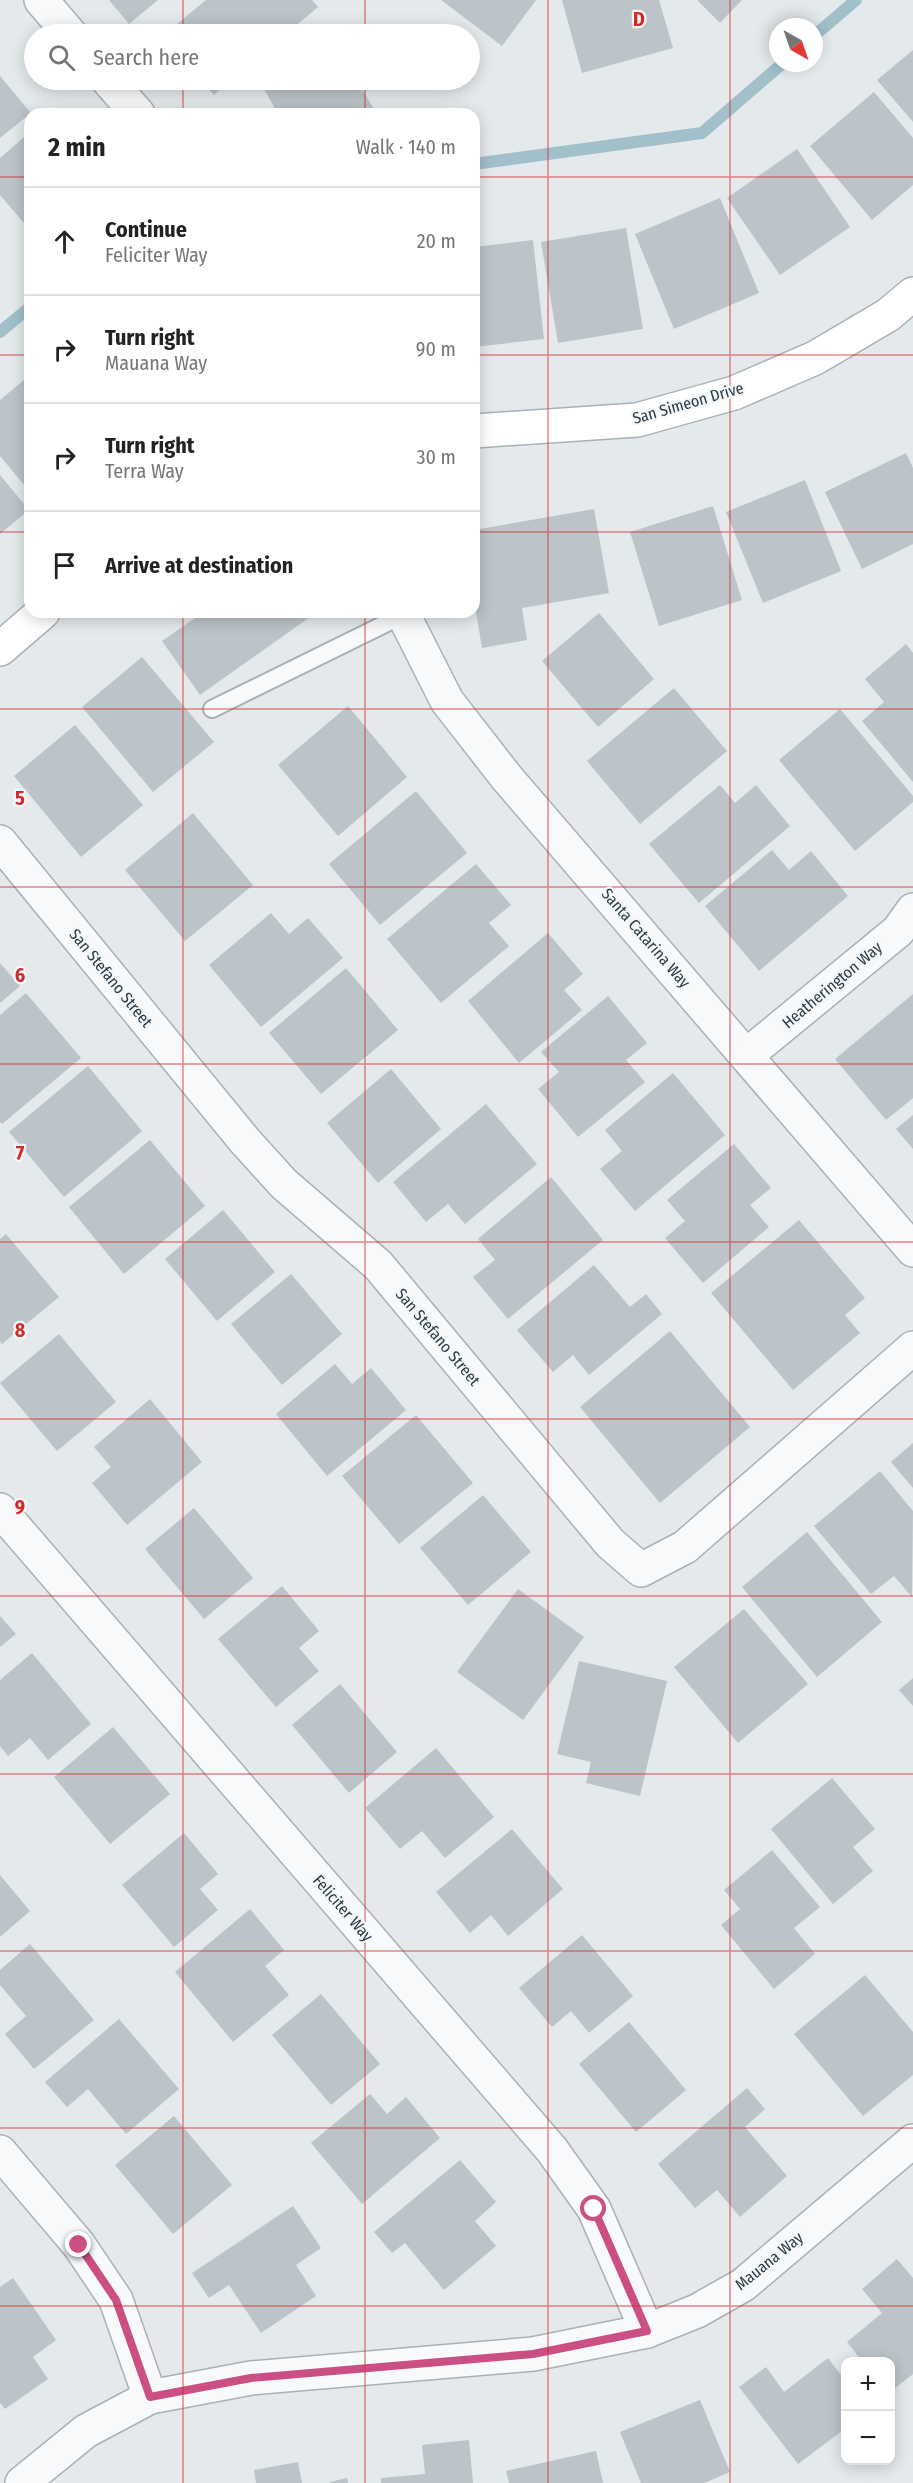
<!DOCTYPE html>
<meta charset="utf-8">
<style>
:root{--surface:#fff;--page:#f2f2f2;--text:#222;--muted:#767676;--line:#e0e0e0}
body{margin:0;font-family:"Fira Sans Condensed",sans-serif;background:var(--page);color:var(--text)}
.controls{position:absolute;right:18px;bottom:18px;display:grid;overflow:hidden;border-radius:12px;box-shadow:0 3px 15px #0003}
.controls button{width:54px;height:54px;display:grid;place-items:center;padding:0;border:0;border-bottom:2px solid var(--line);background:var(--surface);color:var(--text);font:30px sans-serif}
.compass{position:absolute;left:769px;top:18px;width:54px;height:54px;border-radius:50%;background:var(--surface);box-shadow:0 3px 15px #0003;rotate:140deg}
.stop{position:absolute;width:18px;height:18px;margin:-14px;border:4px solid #cb4f83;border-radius:50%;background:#fff}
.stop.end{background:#cb4f83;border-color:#fff;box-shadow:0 2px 6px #0008}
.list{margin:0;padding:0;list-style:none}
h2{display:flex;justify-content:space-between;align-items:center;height:78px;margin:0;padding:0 24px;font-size:26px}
h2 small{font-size:20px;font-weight:400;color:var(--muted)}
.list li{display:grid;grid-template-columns:39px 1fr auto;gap:18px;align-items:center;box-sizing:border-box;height:108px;padding:0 24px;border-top:2px solid var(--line)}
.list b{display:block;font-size:22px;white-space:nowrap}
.list p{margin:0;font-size:20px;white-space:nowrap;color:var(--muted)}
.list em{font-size:20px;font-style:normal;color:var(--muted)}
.icon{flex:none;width:33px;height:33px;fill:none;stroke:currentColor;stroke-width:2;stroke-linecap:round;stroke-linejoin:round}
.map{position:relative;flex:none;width:913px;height:2483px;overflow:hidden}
.search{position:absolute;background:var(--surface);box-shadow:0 3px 15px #0003;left:24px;top:24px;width:456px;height:66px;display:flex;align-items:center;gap:15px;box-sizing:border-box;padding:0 21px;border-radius:33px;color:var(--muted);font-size:22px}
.panel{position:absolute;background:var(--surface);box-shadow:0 3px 15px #0003;left:24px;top:108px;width:456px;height:510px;border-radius:18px}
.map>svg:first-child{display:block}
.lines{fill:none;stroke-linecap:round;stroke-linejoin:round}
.stream{stroke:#a1c0ca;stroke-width:12}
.building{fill:#bcc4c9}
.lane-casing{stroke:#a9b1b6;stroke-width:20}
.street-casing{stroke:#a9b1b6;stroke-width:36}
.secondary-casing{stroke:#a9b1b6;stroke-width:36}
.lane{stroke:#f7f9fa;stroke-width:16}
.street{stroke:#f7f9fa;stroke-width:33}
.secondary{stroke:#fff;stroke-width:33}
.route{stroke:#cb4f83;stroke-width:8}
.grid{fill:none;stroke:#d62828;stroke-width:1.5;stroke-opacity:0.55}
.labels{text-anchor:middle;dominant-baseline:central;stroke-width:4.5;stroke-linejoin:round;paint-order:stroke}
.street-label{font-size:16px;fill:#2c3b44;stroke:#f4f7f9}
.grid-label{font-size:20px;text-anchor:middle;font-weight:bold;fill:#d62828;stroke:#f4f7f9;stroke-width:4.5;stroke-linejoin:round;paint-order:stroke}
</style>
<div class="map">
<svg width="913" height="2483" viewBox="0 0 913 2483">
<rect width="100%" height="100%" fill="#e4e9ec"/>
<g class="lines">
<g class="stream">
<polyline points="814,36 856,0"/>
<polyline points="474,164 702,133 783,63"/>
<polyline points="0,332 30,307"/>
</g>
</g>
<g class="building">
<polygon points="109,0 158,0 129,24"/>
<polygon points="206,0 312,0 318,7 286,34 165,34"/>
<polygon points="441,0 536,0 502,46"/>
<polygon points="562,0 659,0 673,48 582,73"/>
<polygon points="697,0 742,0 720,23"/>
<polygon points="913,50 913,122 877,80"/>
<polygon points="0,76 31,113 0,138"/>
<polygon points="200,80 232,80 214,95"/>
<polygon points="259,80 357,80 376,113 278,114"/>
<polygon points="874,92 913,138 913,185 872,220 810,146"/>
<polygon points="30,132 30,230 0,195 0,158"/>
<polygon points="797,149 850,227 780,275 727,198"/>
<polygon points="720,198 759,293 674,329 635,234"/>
<polygon points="626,228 643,329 558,343 541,242"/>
<polygon points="533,240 544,339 474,347 474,247"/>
<polygon points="30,375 30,492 0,456 0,400"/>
<polygon points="906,453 913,468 913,544 862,569 825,492"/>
<polygon points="0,475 29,510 0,534"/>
<polygon points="805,480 841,571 763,603 726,512"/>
<polygon points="713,506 742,600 659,626 630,532"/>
<polygon points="594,509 609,593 522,608 527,640 482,648 474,600 474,530"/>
<polygon points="204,612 317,612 200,695 162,641"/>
<polygon points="599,613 654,679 598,727 542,661"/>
<polygon points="906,644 913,653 913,782 862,721 884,702 865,679"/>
<polygon points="142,657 214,742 153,792 82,707"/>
<polygon points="674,688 727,751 640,824 587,761"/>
<polygon points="348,706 407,777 338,836 278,765"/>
<polygon points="840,709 913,796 913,802 855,851 779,760"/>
<polygon points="75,725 143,805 81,857 14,776"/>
<polygon points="720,785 735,803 756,785 790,826 699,903 649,844"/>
<polygon points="416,791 467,853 380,925 329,864"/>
<polygon points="193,813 253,885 185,941 125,870"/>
<polygon points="772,850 789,870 811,851 848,896 759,971 705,906"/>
<polygon points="476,864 511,905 489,923 509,946 441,1003 387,939"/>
<polygon points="271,913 289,934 308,918 343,958 261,1027 209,965"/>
<polygon points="548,933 583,974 564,990 582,1010 519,1063 468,1001"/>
<polygon points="0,963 20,986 0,1003"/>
<polygon points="346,968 398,1030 321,1094 269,1033"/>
<polygon points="26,993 81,1058 2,1124 0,1122 0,1015"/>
<polygon points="913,994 913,1098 886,1120 835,1059"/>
<polygon points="608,996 647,1043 626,1060 645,1082 578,1137 538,1089 559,1072 541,1052"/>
<polygon points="88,1066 142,1131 64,1197 9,1132"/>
<polygon points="391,1069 441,1129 378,1183 327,1123"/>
<polygon points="673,1073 725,1135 635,1211 600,1169 622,1151 605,1130"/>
<polygon points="486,1104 537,1164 465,1224 448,1204 426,1222 393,1182"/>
<polygon points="913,1115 913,1149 896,1129"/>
<polygon points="150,1140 205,1206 124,1274 69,1207"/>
<polygon points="734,1144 771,1188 750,1205 769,1227 703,1283 665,1238 685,1221 667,1200"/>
<polygon points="551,1177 603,1240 508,1319 473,1277 495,1260 478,1239"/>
<polygon points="223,1210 275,1272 217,1321 165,1259"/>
<polygon points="799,1220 865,1298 845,1315 860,1333 793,1390 711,1293"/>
<polygon points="6,1234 59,1297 2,1344 0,1341 0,1239"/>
<polygon points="594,1265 630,1307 646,1294 662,1314 589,1375 573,1355 553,1372 517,1330"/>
<polygon points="291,1274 342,1334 282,1385 231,1324"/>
<polygon points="670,1331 750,1427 660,1503 580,1407"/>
<polygon points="59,1334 116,1402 57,1451 0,1383"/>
<polygon points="335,1364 352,1384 371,1368 406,1410 327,1476 276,1414"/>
<polygon points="150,1399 202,1462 127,1525 92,1483 111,1467 94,1447"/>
<polygon points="416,1415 473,1483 399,1544 342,1476"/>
<polygon points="913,1443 913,1488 891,1462"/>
<polygon points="880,1471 913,1511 912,1597 894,1576 871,1594 814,1526"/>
<polygon points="483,1495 531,1552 468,1605 420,1548"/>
<polygon points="194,1508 253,1578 204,1619 145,1549"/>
<polygon points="807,1532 882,1622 817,1677 742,1587"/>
<polygon points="282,1586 319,1631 299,1648 319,1671 276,1707 218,1639"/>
<polygon points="518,1589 584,1637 523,1720 457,1672"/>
<polygon points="744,1609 808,1684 738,1743 674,1667"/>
<polygon points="0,1616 16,1634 0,1647"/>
<polygon points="32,1653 91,1724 48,1760 30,1738 8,1756 0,1746 0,1680"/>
<polygon points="579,1661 667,1681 640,1796 586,1783 591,1762 557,1754"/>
<polygon points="913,1678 913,1706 899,1690"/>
<polygon points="340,1684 397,1752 349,1793 292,1725"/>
<polygon points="113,1727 170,1794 110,1844 54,1777"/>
<polygon points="436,1748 494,1817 445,1858 422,1831 400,1849 365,1808"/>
<polygon points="832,1778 875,1829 853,1847 873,1871 833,1904 771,1829"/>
<polygon points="512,1829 563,1889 508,1936 491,1915 470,1933 436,1892"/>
<polygon points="184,1833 218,1874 200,1889 218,1910 174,1947 122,1885"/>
<polygon points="772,1850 820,1907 794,1928 815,1954 774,1989 721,1925 740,1909 724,1890"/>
<polygon points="0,1875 30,1911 0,1937"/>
<polygon points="250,1909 284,1950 265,1966 289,1995 233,2042 175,1972"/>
<polygon points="582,1935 633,1996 589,2033 571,2011 552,2027 519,1988"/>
<polygon points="30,1944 94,2020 34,2069 5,2034 26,2016 0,1985 0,1970"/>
<polygon points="865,1975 913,2032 913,2075 863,2116 794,2034"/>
<polygon points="321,1994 380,2064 331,2105 272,2035"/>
<polygon points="119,2019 179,2089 126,2134 88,2089 67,2107 45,2082"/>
<polygon points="629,2022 686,2090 636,2132 579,2064"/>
<polygon points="747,2088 765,2109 745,2127 787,2176 740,2217 717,2190 695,2208 658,2164"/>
<polygon points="370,2094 387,2114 406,2097 440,2138 362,2204 311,2143"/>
<polygon points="174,2116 232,2185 173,2234 115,2165"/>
<polygon points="460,2160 496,2202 475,2221 496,2246 444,2290 405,2243 392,2253 374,2232"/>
<polygon points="293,2206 321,2248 296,2265 316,2296 261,2333 229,2285 209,2298 192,2273"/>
<polygon points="897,2259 913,2278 913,2374 890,2392 890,2362 863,2362 847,2342 882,2313 862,2289"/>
<polygon points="13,2278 56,2340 33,2357 48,2379 5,2409 0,2403 0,2287"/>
<polygon points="828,2358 846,2382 846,2428 798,2464 739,2387 766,2367 784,2392"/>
<polygon points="700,2400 730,2472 704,2483 641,2483 620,2432"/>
<polygon points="469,2440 473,2483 381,2483 381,2478 425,2474 422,2445"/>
<polygon points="596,2451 603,2483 509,2483 506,2471"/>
<polygon points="298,2462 302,2483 256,2483 254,2470"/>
<polygon points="347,2478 348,2483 330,2483 330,2482"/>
</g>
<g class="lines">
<defs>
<polyline id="lane" points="212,709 403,615"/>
<g id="street">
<polyline points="41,0 70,34"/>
<polyline points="108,80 138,114"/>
<polyline points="402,612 447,701 507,778 913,1250"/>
<polyline points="0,842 245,1141 284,1184 378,1265 610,1543 641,1570 685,1547 913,1348"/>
<polyline points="747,1055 898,931 913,910"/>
<polyline points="0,1510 552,2150 594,2209 647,2331"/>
<polyline points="0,2152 79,2245 116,2300 150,2397"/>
<polyline points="22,2483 86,2431 150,2397 251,2378 533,2354 647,2331 697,2311 743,2285 913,2141"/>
</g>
<g id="secondary">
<polyline points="474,431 637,420 734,393 815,358 888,315 913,294"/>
<polyline points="0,649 43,612"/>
</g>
</defs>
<use href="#lane" class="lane-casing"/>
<use href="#street" class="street-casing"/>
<use href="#secondary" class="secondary-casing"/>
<use href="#lane" class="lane"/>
<use href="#street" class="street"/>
<use href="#secondary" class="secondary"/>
</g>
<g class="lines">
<polyline class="route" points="79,2245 116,2300 150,2397 251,2378 533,2354 647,2331 594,2209"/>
</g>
<path class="grid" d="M 183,0 L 183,34M 365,0 L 365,34M 548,0 L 548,2483M 730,0 L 730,2483M 183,80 L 183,114M 365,80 L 365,114M 0,177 L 30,177M 474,177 L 913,177M 0,355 L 30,355M 474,355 L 913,355M 0,532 L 30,532M 474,532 L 913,532M 183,612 L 183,2483M 365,612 L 365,2483M 0,709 L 913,709M 0,887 L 913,887M 0,1064 L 913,1064M 0,1242 L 913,1242M 0,1419 L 913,1419M 0,1596 L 913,1596M 0,1774 L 913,1774M 0,1951 L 913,1951M 0,2128 L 913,2128M 0,2306 L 913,2306"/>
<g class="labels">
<g class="street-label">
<text transform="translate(688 403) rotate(-16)">San Simeon Drive</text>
<text transform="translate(646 938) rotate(49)">Santa Catarina Way</text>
<text transform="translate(111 978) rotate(51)">San Stefano Street</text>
<text transform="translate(832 985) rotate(-40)">Heatherington Way</text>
<text transform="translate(438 1337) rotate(50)">San Stefano Street</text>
<text transform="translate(343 1908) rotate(49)">Feliciter Way</text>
<text transform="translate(769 2261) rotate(-39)">Mauana Way</text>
</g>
</g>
<g class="grid-label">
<text x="639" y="26">D</text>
<text x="20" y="805">5</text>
<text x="20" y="982">6</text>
<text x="20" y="1160">7</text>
<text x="20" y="1337">8</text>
<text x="20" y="1514">9</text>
</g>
</svg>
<div class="controls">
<button>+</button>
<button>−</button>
</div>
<svg class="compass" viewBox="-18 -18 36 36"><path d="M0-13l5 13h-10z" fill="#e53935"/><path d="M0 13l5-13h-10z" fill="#767676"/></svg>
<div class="stop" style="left:594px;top:2209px"></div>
<div class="stop end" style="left:79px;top:2245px"></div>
<div class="search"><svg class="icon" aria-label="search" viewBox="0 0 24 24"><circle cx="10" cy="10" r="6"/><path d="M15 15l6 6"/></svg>Search here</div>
<section class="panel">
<h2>2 min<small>Walk · 140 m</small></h2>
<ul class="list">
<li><svg class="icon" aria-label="ahead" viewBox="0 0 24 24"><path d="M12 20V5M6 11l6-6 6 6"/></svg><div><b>Continue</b><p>Feliciter Way</p></div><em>20 m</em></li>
<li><svg class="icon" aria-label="right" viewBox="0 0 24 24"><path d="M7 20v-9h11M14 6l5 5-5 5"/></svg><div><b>Turn right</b><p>Mauana Way</p></div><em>90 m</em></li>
<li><svg class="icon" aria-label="right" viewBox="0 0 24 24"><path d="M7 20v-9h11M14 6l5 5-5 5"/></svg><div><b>Turn right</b><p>Terra Way</p></div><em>30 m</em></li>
<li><svg class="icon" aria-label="arrive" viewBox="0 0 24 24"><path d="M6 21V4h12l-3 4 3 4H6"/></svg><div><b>Arrive at destination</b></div></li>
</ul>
</section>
</div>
